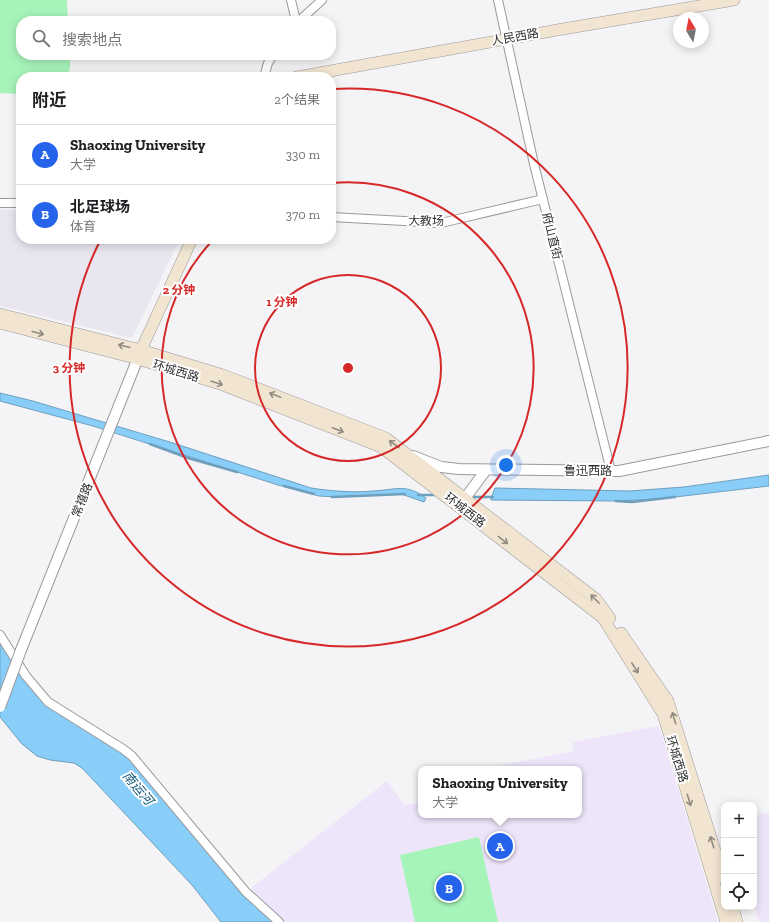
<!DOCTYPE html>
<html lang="zh">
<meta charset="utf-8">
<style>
:root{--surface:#fff;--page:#f6f6f6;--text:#202124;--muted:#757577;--line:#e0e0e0;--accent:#2563eb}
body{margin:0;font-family:"Zilla Slab","Noto Sans SC",serif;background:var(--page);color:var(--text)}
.controls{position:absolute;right:12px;bottom:12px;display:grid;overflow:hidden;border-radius:8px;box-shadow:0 2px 10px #0003}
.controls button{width:36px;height:36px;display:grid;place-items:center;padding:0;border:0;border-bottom:1px solid var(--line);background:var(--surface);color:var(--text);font:20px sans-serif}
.compass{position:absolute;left:673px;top:12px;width:36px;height:36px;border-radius:50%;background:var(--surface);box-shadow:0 2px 10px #0003;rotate:350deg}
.you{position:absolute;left:506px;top:465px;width:14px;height:14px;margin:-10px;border:3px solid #fff;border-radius:50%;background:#1a73e8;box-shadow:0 0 0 6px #1a73e833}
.badge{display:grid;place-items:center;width:26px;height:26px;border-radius:50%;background:var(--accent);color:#fff;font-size:13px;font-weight:700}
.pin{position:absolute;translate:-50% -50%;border:2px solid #fff;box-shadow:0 1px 4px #0006}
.popup{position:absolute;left:418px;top:766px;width:164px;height:52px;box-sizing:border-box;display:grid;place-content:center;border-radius:8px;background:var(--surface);filter:drop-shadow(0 1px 3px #0005);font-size:13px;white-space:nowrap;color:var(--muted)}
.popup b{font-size:15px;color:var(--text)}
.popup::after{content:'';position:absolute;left:50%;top:100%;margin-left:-8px;border:8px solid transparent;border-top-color:var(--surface)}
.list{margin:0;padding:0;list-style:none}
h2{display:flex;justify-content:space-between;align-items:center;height:52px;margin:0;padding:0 16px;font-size:17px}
h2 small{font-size:13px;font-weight:400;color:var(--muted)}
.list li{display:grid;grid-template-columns:26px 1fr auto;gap:12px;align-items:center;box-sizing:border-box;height:60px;padding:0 16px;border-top:1px solid var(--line)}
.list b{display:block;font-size:15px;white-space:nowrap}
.list p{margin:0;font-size:13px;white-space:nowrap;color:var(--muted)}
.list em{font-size:13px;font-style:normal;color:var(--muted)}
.icon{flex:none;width:22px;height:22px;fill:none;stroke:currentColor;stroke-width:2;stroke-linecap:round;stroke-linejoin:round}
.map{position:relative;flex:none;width:769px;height:922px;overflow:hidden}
.search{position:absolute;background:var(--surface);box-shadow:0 2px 10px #0003;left:16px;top:16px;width:320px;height:44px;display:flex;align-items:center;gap:10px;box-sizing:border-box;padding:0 14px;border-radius:16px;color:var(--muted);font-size:15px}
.panel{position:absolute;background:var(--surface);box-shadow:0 2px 10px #0003;left:16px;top:72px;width:320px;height:172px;border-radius:16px}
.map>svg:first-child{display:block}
.built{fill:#eae6f0}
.education{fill:#eee5fa}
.green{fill:#a7f4ba}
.water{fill:#88cef9;stroke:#6e9fbd}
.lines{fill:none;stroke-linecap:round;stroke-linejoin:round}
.stream{stroke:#6e9fbd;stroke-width:2.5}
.minor-casing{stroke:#9a999c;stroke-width:10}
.tertiary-casing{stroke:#9a999c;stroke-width:12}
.secondary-casing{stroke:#9a999c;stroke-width:12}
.minor{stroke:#fff;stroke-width:8}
.tertiary{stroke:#fff;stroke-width:10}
.secondary{stroke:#f1e5d1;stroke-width:11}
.tertiary-bridge-casing{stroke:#9a999c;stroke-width:12;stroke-linecap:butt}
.tertiary-bridge{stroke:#fff;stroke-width:10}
.oneway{stroke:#918b82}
.ring{fill:none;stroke:#d62828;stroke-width:2}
.labels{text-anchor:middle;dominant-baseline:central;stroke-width:4;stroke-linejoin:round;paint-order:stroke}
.street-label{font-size:12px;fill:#313132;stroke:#fff}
.water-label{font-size:13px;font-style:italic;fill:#10587b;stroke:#fff}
.centre{fill:#d62828;stroke:#fff;stroke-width:2}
.ring-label{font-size:12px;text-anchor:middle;font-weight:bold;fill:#d62828;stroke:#fff;stroke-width:4;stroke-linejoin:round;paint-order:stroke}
</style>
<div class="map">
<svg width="769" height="922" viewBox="0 0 769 922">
<rect width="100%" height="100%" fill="#f4f3f6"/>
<polygon class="built" points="0,209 21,211 21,239 180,239 132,338 0,306"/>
<g class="education">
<polygon points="659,726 718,922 285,922 265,904 251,888 387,781 404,805 421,802 421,815 579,815 579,769 497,769 503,765 574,751 573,742"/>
<polygon points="769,812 769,922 759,922 754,906 754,816"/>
</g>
<g class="green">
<polygon points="0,0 67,0 68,21 21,21 21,55 70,55 70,69 65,77 21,77 21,94 0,93"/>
<polygon points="479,837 498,922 415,922 400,855"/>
</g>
<g class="water">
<path d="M 0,393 L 33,401 L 173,443 L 311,488 C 331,491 353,493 373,491 C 395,490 406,483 426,498 L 424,502 L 401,494 L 337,497 L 319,496 L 278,485 L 93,426 L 0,401 Z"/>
<polygon points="769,475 769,486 658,499 616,501 491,500 491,498 495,488 630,491 684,487"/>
<polygon points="0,639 34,688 120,747 278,922 221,922 192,885 82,768 74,763 50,760 37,756 22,744 0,717"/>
</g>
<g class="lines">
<g class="stream">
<polyline points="150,444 188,458 237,472"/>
<polyline points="284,486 314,494"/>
<polyline points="418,495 437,495"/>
<polyline points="332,497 405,494"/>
<polyline points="470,497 493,497"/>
<polyline points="616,501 632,502 675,497"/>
</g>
<defs>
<g id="minor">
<polyline points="291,0 296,21"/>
<polyline points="498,0 534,164 611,471"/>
<polyline points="299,21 322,0"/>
<polyline points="264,77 268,63 273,55"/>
<polyline points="0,203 21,203"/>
<polyline points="331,217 441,223 543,199"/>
<polyline points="0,635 26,676 48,702 123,749 132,756 246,892 279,922"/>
</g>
<g id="tertiary">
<polyline points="413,456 441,467 459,469 619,471 769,441"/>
<polyline points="460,505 486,470"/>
<polyline points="21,650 140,353"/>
</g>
<g id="secondary">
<polyline points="297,77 557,30 734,0"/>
<polyline points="0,314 141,350 223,375 386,438 596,599 610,618"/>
<polyline points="0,323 138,359 220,384 381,447 603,618 663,714 726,922"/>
<polyline points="141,350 192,239"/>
<polyline points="621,633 668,701 724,879"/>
<polyline points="733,907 737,922"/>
</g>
</defs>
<use href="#minor" class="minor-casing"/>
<use href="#tertiary" class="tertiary-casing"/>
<use href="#secondary" class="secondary-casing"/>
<use href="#minor" class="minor"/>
<use href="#tertiary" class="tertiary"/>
<use href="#secondary" class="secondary"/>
<defs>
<polyline id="tertiary-bridge" points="0,707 21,650"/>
</defs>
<use href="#tertiary-bridge" class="tertiary-bridge-casing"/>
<use href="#tertiary-bridge" class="tertiary-bridge"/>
</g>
<defs><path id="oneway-shaft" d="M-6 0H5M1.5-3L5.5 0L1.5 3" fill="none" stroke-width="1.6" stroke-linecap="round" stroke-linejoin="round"/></defs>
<g class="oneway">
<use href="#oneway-shaft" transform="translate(38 333) rotate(15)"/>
<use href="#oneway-shaft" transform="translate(124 346) rotate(-166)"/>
<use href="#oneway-shaft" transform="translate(217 383) rotate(18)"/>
<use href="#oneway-shaft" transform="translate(275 395) rotate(-159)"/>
<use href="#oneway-shaft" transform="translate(338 430) rotate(21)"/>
<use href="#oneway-shaft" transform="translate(394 444) rotate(-143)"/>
<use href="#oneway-shaft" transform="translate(503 540) rotate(38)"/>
<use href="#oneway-shaft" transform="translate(595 599) rotate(-135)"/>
<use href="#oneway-shaft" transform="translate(635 668) rotate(58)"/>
<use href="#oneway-shaft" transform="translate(674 718) rotate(-107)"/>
<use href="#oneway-shaft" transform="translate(689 800) rotate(73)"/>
<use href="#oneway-shaft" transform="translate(712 842) rotate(-107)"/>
</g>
<g class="ring">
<circle cx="348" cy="368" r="93"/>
<path d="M332 183A186 186 0 1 1 213 240"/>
<path d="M333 89A279 279 0 1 1 101 239"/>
</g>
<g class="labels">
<g class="street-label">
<text transform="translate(515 37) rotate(-10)">人民西路</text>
<text x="426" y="221">大教场</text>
<text transform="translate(552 236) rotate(76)">府山直街</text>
<text transform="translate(176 371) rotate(17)">环城西路</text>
<text x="588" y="471">鲁迅西路</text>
<text transform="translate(82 500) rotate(-68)">常禧路</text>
<text transform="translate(465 510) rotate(38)">环城西路</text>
<text transform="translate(677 759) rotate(73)">环城西路</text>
</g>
<g class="water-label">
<text transform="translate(138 788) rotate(50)">南运河</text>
</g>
</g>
<circle cx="348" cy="368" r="6" class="centre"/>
<g class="ring-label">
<text x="179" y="294">2 分钟</text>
<text x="282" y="306">1 分钟</text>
<text x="69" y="372">3 分钟</text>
</g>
</svg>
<div class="controls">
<button>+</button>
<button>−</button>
<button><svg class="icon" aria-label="locate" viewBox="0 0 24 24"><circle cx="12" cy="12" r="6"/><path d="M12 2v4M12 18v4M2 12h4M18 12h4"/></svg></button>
</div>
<svg class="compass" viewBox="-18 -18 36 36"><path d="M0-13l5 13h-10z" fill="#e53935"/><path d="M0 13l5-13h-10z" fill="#757577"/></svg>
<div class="you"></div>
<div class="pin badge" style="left:500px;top:846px">A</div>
<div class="popup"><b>Shaoxing University</b>大学</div>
<div class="pin badge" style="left:449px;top:888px">B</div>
<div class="search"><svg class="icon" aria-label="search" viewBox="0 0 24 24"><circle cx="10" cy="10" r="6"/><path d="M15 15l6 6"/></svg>搜索地点</div>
<section class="panel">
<h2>附近<small>2个结果</small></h2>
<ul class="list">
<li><span class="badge">A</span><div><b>Shaoxing University</b><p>大学</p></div><em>330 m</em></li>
<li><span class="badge">B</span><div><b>北足球场</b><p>体育</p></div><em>370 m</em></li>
</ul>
</section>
</div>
